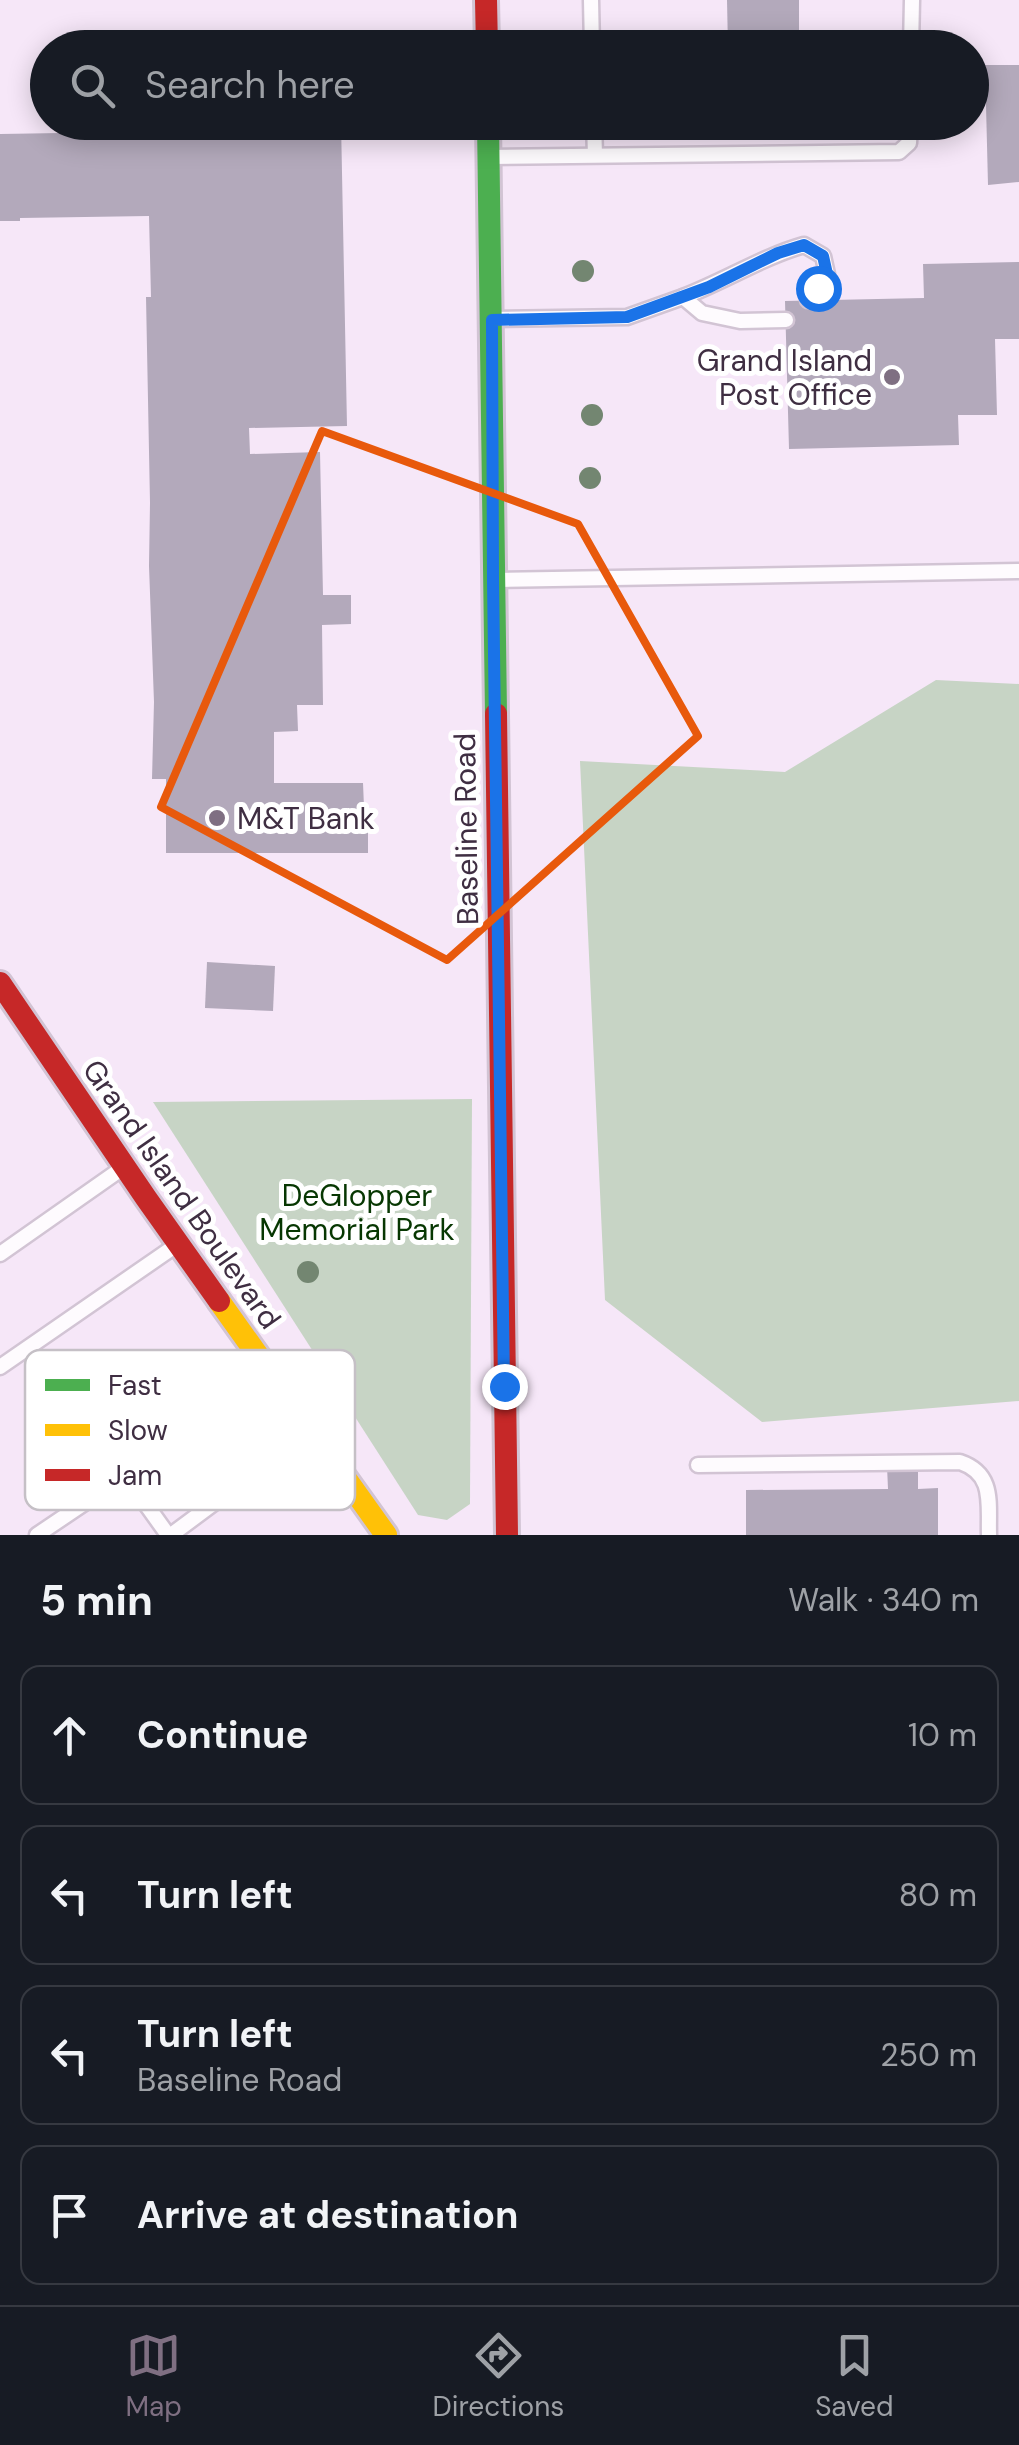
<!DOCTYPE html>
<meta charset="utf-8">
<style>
:root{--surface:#171b24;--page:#242831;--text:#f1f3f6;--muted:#9ea1a6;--line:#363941;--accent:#7f6f82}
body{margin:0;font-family:"DM Sans",sans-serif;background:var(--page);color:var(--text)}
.stop{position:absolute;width:30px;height:30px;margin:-22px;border:8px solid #1a73e8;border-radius:50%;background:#fff}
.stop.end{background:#1a73e8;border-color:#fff;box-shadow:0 2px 10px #0008}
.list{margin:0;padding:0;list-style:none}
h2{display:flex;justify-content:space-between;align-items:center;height:130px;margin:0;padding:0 40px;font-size:42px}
h2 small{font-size:32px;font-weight:400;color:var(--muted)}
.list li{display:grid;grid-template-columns:65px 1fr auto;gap:30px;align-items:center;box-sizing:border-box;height:140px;margin:0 20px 20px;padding:0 20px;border:2px solid var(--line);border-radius:20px}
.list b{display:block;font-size:38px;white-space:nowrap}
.list p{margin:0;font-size:32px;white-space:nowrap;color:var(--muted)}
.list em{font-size:32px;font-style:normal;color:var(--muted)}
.icon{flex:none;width:55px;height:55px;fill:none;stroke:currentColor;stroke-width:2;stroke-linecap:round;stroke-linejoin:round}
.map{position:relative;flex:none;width:1019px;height:1535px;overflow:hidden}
.search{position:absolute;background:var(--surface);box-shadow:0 5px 25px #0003;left:30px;right:30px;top:30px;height:110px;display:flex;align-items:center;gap:25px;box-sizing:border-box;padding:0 35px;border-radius:55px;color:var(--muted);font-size:38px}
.sheet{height:770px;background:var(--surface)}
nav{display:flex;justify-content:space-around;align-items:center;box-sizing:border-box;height:140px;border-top:2px solid var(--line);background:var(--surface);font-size:28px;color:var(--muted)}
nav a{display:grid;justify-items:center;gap:5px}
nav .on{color:var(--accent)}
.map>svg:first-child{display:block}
.green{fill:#c7d4c5}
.building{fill:#b3a9bb}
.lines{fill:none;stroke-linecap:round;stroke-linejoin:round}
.lane-casing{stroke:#d2c4d4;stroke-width:19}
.fast-casing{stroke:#d2c4d4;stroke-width:28}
.slow-casing{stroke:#d2c4d4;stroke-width:28}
.jam-casing{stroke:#d2c4d4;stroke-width:28}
.lane{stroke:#fefbfe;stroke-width:14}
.fast{stroke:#4caf50;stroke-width:22}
.slow{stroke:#ffc107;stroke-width:22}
.jam{stroke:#c62828;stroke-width:22}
.tree{fill:#738671}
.route{stroke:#1a73e8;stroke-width:12}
.marked{fill:none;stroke:#e8590c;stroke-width:8;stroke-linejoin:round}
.poi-dot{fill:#7f6f82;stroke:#fff;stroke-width:4}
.labels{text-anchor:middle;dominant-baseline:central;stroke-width:10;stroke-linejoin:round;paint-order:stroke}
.poi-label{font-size:30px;fill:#3f2e42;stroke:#fff;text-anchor:end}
.street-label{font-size:30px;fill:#3f2e42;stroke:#fff}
.park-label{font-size:30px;fill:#073702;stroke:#fff}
.key{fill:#fff;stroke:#c5c0c6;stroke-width:2.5}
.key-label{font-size:28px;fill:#3f2e42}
</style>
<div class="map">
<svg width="1019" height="1535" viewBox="0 0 1019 1535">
<rect width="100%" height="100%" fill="#f6e7f8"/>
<g class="green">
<polygon points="936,680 1019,684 1019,1401 762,1422 605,1300 580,761 785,772"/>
<polygon points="472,1099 470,1504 447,1520 418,1515 153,1102"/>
</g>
<g class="building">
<polygon points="727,0 799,0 799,48 728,48"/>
<polygon points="985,65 1019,65 1019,182 988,185"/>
<polygon points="341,122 347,426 249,428 250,454 320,452 323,595 351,595 351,624 322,625 323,705 297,705 298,731 274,732 274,783 363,783 365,831 368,831 368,853 166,853 166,779 152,779 154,702 149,566 150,503 146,297 151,297 149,216 20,218 20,221 0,221 0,134 61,133 61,124"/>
<polygon points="1019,262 1019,339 995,339 997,415 958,415 959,445 789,449 785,301 924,298 923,264"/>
<polygon points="207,962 275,966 273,1011 205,1008"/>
<polygon points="83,1349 135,1425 81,1463 28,1387"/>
<polygon points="887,1466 918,1466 918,1489 938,1488 938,1535 746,1535 746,1490 888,1489"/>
</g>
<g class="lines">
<defs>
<g id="lane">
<polyline points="591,0 592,48"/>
<polyline points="911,48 912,0"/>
<polyline points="594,122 595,155"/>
<polyline points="489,157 899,152 909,143 910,122"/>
<path d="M 683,297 C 725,281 762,257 804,245 L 823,256 L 827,274 L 808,300"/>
<polyline points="493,319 627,317 683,297 702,313 740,321 786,320"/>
<polyline points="499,580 1019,571"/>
<polyline points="0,1254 124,1167"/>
<polyline points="0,1367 178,1244"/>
<path d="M 698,1465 L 960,1462 C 995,1474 988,1503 989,1535"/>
<polyline points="125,1475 168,1535"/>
<polyline points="37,1535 172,1444 189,1409 260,1358"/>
<polyline points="171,1535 311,1431"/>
</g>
<polyline id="fast" points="488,122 496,714"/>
<polyline id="slow" points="219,1301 386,1535"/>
<g id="jam">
<polyline points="486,0 487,48"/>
<polyline points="496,714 507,1535"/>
<polyline points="0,983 146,1198 219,1301"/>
</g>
</defs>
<use href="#lane" class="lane-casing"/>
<use href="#fast" class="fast-casing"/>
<use href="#slow" class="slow-casing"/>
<use href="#jam" class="jam-casing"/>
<use href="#lane" class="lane"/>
<use href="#fast" class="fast"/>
<use href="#slow" class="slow"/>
<use href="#jam" class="jam"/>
</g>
<g class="tree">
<circle cx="583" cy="271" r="11"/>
<circle cx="592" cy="415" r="11"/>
<circle cx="590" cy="478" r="11"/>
<circle cx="308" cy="1272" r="11"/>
</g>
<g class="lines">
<polyline class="route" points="504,1386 493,580 492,320 627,317 709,287 778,253 804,245 823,256 827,274 818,288"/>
</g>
<path class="marked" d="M 322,431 L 578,524 L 698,736 L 447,960 L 161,807 Z"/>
<g class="poi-dot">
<circle cx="892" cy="377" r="10"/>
<circle cx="217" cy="818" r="10"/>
</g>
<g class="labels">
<g class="poi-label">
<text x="872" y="360">Grand Island<tspan x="872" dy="34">Post Office</tspan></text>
<text x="237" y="818" text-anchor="start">M&amp;T Bank</text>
</g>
<g class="street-label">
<text transform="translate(466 829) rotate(-91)">Baseline Road</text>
<text transform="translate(182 1194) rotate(55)">Grand Island Boulevard</text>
</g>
<g class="park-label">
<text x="357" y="1195">DeGlopper<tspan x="357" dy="34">Memorial Park</tspan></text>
</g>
</g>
<rect x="25" y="1350" width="330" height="160" rx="15" class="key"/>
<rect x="45" y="1379" width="45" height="12" fill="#4caf50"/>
<rect x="45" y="1424" width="45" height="12" fill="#ffc107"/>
<rect x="45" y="1469" width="45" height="12" fill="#c62828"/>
<g class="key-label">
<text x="108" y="1395">Fast</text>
<text x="108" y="1440">Slow</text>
<text x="108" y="1485">Jam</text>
</g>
</svg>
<div class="stop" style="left:818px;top:288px"></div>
<div class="stop end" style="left:504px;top:1386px"></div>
<div class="search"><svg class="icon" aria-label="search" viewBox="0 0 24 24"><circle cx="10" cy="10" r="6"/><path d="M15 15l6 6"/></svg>Search here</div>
</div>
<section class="sheet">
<h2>5 min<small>Walk · 340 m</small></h2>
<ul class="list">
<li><svg class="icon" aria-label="ahead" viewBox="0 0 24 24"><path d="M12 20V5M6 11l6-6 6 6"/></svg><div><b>Continue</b></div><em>10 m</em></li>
<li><svg class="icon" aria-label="left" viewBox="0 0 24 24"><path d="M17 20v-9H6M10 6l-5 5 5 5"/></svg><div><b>Turn left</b></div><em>80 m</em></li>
<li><svg class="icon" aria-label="left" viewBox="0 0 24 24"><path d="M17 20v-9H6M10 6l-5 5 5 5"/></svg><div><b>Turn left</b><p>Baseline Road</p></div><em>250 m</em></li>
<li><svg class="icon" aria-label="arrive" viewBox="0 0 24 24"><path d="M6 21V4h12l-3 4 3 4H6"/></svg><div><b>Arrive at destination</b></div></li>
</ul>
</section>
<nav>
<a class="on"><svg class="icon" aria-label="map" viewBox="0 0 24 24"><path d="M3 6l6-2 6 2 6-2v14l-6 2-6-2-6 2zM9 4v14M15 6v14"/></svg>Map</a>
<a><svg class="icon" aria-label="directions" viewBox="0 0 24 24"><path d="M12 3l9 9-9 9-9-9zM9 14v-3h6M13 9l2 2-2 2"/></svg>Directions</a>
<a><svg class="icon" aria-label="saved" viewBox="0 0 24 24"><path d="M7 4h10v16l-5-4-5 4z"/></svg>Saved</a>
</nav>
